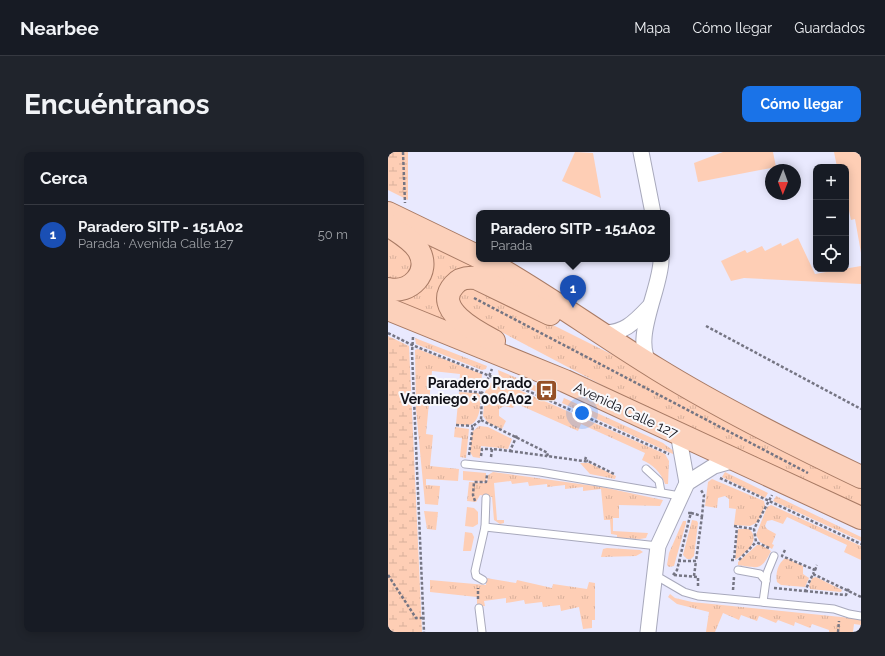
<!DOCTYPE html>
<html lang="es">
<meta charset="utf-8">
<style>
:root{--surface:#171b24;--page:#20242c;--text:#f1f3f6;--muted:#9ea1a6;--line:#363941;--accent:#1a73e8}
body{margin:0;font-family:Raleway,sans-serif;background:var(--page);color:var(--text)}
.controls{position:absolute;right:12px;top:12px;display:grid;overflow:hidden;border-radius:8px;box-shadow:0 2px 10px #0003}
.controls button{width:36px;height:36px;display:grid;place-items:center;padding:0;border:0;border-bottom:1px solid var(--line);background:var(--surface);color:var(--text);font:20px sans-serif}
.compass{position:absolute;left:377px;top:12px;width:36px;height:36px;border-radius:50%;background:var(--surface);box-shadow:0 2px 10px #0003;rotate:181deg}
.you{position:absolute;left:194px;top:261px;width:14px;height:14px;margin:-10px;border:3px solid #fff;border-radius:50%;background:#1a73e8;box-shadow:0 0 0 6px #1a73e833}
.badge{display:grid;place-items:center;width:26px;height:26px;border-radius:50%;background:var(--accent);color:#fff;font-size:13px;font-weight:700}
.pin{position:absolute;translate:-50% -33px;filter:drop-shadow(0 1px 2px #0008)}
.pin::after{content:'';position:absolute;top:21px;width:14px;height:12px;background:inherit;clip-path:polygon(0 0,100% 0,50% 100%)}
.popup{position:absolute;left:88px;top:58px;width:194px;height:52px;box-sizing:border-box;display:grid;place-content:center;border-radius:8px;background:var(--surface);filter:drop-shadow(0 1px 3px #0005);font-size:13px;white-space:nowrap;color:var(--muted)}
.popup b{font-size:15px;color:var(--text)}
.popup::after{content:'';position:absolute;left:50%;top:100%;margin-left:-8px;border:8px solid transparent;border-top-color:var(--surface)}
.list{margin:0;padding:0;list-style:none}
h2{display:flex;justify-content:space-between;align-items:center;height:52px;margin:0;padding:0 16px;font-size:17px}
h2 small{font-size:13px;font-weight:400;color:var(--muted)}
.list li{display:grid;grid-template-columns:26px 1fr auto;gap:12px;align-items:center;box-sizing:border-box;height:60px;padding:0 16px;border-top:1px solid var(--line)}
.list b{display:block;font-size:15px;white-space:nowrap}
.list p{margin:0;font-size:13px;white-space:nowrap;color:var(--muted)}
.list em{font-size:13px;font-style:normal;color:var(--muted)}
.icon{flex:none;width:22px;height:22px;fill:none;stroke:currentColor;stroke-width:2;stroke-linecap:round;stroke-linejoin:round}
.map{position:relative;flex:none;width:473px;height:480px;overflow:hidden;border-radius:8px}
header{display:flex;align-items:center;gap:24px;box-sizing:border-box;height:56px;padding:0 20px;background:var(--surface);border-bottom:1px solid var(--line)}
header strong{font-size:19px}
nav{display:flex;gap:22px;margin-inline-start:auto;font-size:14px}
.intro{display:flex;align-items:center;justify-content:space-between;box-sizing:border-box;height:96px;padding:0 24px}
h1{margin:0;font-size:28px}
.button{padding:10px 18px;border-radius:8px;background:var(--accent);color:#fff;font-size:14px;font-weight:700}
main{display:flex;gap:24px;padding:0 24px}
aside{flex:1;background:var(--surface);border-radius:8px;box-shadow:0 2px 10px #0003}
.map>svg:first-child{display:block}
.grass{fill:url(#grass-tufts)}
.wetland{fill:url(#wetland-marsh)}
.green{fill:#feceb5}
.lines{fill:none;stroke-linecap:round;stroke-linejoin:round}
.service-casing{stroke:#a8a9bc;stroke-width:9}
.minor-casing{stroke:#a8a9bc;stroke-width:17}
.primary-casing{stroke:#a87a64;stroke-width:24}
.path{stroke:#757583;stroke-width:2.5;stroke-dasharray:3 2;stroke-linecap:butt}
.service{stroke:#fff;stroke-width:7}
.minor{stroke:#fff;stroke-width:15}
.primary{stroke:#fcd1bb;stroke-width:22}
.labels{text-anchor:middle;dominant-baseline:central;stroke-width:4;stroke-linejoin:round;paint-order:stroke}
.poi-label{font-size:14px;font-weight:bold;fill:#111118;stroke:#f8f8fc;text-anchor:end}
.street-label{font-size:14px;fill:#111118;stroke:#f8f8fc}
</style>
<header>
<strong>Nearbee</strong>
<nav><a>Mapa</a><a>Cómo llegar</a><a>Guardados</a></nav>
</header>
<div class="intro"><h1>Encuéntranos</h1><a class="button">Cómo llegar</a></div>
<main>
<aside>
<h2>Cerca<small></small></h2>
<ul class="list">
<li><span class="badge" style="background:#1a4fb4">1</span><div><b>Paradero SITP - 151A02</b><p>Parada · Avenida Calle 127</p></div><em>50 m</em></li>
</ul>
</aside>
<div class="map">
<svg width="473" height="480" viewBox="0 0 473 480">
<defs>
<pattern id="grass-tufts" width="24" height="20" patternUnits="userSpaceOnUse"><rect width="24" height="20" fill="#feceb5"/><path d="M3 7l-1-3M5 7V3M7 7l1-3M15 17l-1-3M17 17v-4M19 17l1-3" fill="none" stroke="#d9b09b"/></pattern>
<pattern id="wetland-marsh" width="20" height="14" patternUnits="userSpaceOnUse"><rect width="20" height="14" fill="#feceb5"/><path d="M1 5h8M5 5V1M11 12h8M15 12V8" fill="none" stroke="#d9b09b"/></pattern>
</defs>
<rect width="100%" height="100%" fill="#e9e9fe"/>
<g class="grass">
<polygon points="0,79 22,96 27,122 0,132"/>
<polygon points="27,86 91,116 76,117 62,171 0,146 27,138"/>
<polygon points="79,134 109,145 235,208 327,263 385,295 473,337 473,355 250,252 85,165 70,154 69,146"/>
<polygon points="27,186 99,214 98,217 94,218 28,192"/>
<polygon points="30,197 94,222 93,234 88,238 71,236 72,222 44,219 38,282 45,283 42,314 71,317 70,329 38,327 38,333 52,334 50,353 37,352 28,257 27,198"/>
<polygon points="110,218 165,241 163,246 111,224"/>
<path d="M 111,229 L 277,302 L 281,309 L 280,332 L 277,332 C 273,320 264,312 254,308 L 257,301 L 193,272 L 190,279 L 127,251 L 125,256 L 116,254 L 111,257 L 111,264 L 118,269 L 114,277 L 100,271 L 95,264 L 97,240 L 102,231 Z"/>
<path d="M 71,240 L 90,241 L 92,244 C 93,252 92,271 81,273 C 77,274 72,272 68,272 Z"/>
<polygon points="176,246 275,291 287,300 285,302 174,251"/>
<polygon points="91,274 100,275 124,287 120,297 93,294 92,306 85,305 82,300 84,280"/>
<polygon points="67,275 81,277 78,306 72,305 74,286 66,285"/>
<polygon points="192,311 201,311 228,324 227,327 202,322"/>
<polygon points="105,320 214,335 275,348 272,354 231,353 231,366 225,366 225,379 260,381 258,386 252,387 229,386 229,383 223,382 222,368 216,368 213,337 195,339 195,335 177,337 177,333 159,335 159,332 141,334 140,330 124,332 123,329 106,331 109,368 116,368 116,371 112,372 106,368 104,345 92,343 88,350 79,349 81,330 99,331 100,323"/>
<polygon points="337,320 380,341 377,346 334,325"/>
<polygon points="324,327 376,349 377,354 370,370 362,374 346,373 348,357 341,356 341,347 337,344 330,346 329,356 317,354 320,330"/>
<polygon points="388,344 473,385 473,389 385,349"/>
<polygon points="383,353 473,394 473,408 456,400 459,393 399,365 395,372 384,368 379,369 377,374 379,377 388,382 384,392 386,393 384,397 372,390 368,383 379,355"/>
<polygon points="36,359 50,360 48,378 39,377"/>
<polygon points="304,368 309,369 310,371 306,404 303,407 299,407 295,403"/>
<polygon points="295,369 298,369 298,371 286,414 281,415 279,413 281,401"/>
<path d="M 350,377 L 361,377 C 374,388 357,402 347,408 Z"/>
<path d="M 369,393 L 373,393 L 383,399 C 373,419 371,416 350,413 L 350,410 Z"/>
<polygon points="219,396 252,398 255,400 248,404 213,405 215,397"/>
<path d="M 398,406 L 415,414 L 415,422 L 421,426 L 417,435 L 393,433 L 389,430 C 387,422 390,410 398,406 Z"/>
<polygon points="428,425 454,438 453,440 422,437 421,434 424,426"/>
<polygon points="98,426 128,431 129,428 164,436 165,432 199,437 201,430 207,431 207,468 204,468 204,476 195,477 191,455 173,459 172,453 155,455 154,450 137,452 136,448 118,451 118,446 96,449 97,454 89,455 89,445 42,440 42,428 98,433"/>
<polygon points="282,442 287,446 304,450 473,467 473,473 466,472 465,480 441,480 441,478 424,472 422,476 407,470 406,474 390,468 388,471 371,464 369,469 353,463 351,468 335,461 327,480 318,480 321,460 289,452 280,445"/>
</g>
<g class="wetland">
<polygon points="0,0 20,0 20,48 0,38"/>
<polygon points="0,184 21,194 34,480 0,480"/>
</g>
<g class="green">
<polygon points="187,0 205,1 213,46 174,29"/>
<polygon points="335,0 385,0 388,15 310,30 306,11"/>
<polygon points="446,0 473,0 473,101 467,67 463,68 458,45 458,15 449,15"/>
<polygon points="410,86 427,122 473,114 473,132 356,126 343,129 333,109 357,98 359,101 374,94 377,99 393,91 394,94"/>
<polygon points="75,319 98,321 98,330 75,328"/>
<polygon points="79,355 86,356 90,360 90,372 85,375 77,374"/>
<polygon points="77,380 84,381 86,385 83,399 75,399"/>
</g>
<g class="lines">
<defs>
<g id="service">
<polyline points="77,312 152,320 292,344"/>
<polyline points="258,317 271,329 273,340"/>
<polyline points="97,375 270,394"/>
<polyline points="350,418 372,422 378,429"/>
<polyline points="265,425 272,426 296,440 310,444 446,457 461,462 473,464"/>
<polyline points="95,428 88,424 87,419 97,375 98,346"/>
<polyline points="375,450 379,421 386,404"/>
<polyline points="91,456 94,480"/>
</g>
<g id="minor">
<polyline points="253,0 265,61"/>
<path d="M 211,180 C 234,184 247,170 262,154"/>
<path d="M 264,214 C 241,191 274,135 273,107"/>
<polyline points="290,281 299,331"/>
<polyline points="260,480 270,394 299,331 326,314 347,308"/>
</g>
<g id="primary">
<polyline points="0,61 91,105"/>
<path d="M 0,73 C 10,80 25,88 31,99 C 43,121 22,142 0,137"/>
<path d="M 95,107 C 155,140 210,181 269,217 C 334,257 404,292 473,325"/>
<polyline points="0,157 177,229 473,366"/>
<path d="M 106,189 C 89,180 44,157 66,133 C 72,126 79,125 88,126 L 162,162"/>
</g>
</defs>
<use href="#service" class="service-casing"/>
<use href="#minor" class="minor-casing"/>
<use href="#primary" class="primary-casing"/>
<g class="path">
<polyline points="15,0 17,51"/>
<polyline points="86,146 420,321"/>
<polyline points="318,174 473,257"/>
<polyline points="0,181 24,193 147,242 281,302"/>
<polyline points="25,185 24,201 36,480"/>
<polyline points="71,238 94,241"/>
<polyline points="93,268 160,301 159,304 202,310 226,322"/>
<polyline points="68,273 85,274"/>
<polyline points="122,299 159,304"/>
<polyline points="81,303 85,274 93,268 94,241 104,217"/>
<polyline points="93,304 94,297 104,297"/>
<polyline points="103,305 104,297 122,299 129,283"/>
<polyline points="198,305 197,308 200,309"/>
<polyline points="332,326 473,392"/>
<polyline points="87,349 85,343 86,330 98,330 99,323"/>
<polyline points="303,361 314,364 316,343 313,338"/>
<polyline points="346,374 366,377"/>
<polyline points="381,396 368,390 366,377 384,343"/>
<polyline points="397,398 394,404 427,418 425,422"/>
<polyline points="343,408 346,408 349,375"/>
<polyline points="351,408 368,390"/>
<polyline points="290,409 308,409 314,364"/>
<polyline points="427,418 429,413"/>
<polyline points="0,423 28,466 37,466"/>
<polyline points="285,423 289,418 301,368 303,361 300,361"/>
<polyline points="286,423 310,425 310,436"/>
<polyline points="306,424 308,409"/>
<polyline points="386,436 417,439 425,422 473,445"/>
<polyline points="345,438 346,425"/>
<polyline points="417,439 458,443 461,436"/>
<polyline points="90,447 90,436"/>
<polyline points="450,480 451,469"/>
</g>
<use href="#service" class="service"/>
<use href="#minor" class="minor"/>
<use href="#primary" class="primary"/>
</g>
<defs>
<symbol id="bus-square" viewBox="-11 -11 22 22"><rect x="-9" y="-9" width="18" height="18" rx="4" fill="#955027" stroke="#f8f8fc"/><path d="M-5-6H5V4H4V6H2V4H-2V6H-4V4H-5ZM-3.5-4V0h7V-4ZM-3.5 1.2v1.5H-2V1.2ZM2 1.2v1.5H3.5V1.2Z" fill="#fff"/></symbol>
</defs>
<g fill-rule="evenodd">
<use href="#bus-square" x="146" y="226" width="25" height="25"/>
</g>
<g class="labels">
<g class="poi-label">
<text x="144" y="231">Paradero Prado<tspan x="144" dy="16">Veraniego + 006A02</tspan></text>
</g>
<g class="street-label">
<text transform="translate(238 258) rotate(25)">Avenida Calle 127</text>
</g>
</g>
</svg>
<div class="controls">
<button>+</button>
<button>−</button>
<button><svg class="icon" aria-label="locate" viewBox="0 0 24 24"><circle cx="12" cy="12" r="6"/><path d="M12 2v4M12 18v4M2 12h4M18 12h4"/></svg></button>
</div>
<svg class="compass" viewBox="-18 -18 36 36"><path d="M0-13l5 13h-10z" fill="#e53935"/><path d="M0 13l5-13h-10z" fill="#9ea1a6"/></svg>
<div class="you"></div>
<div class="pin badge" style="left:185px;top:156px;background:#1a4fb4">1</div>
<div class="popup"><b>Paradero SITP - 151A02</b>Parada</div>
</div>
</main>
